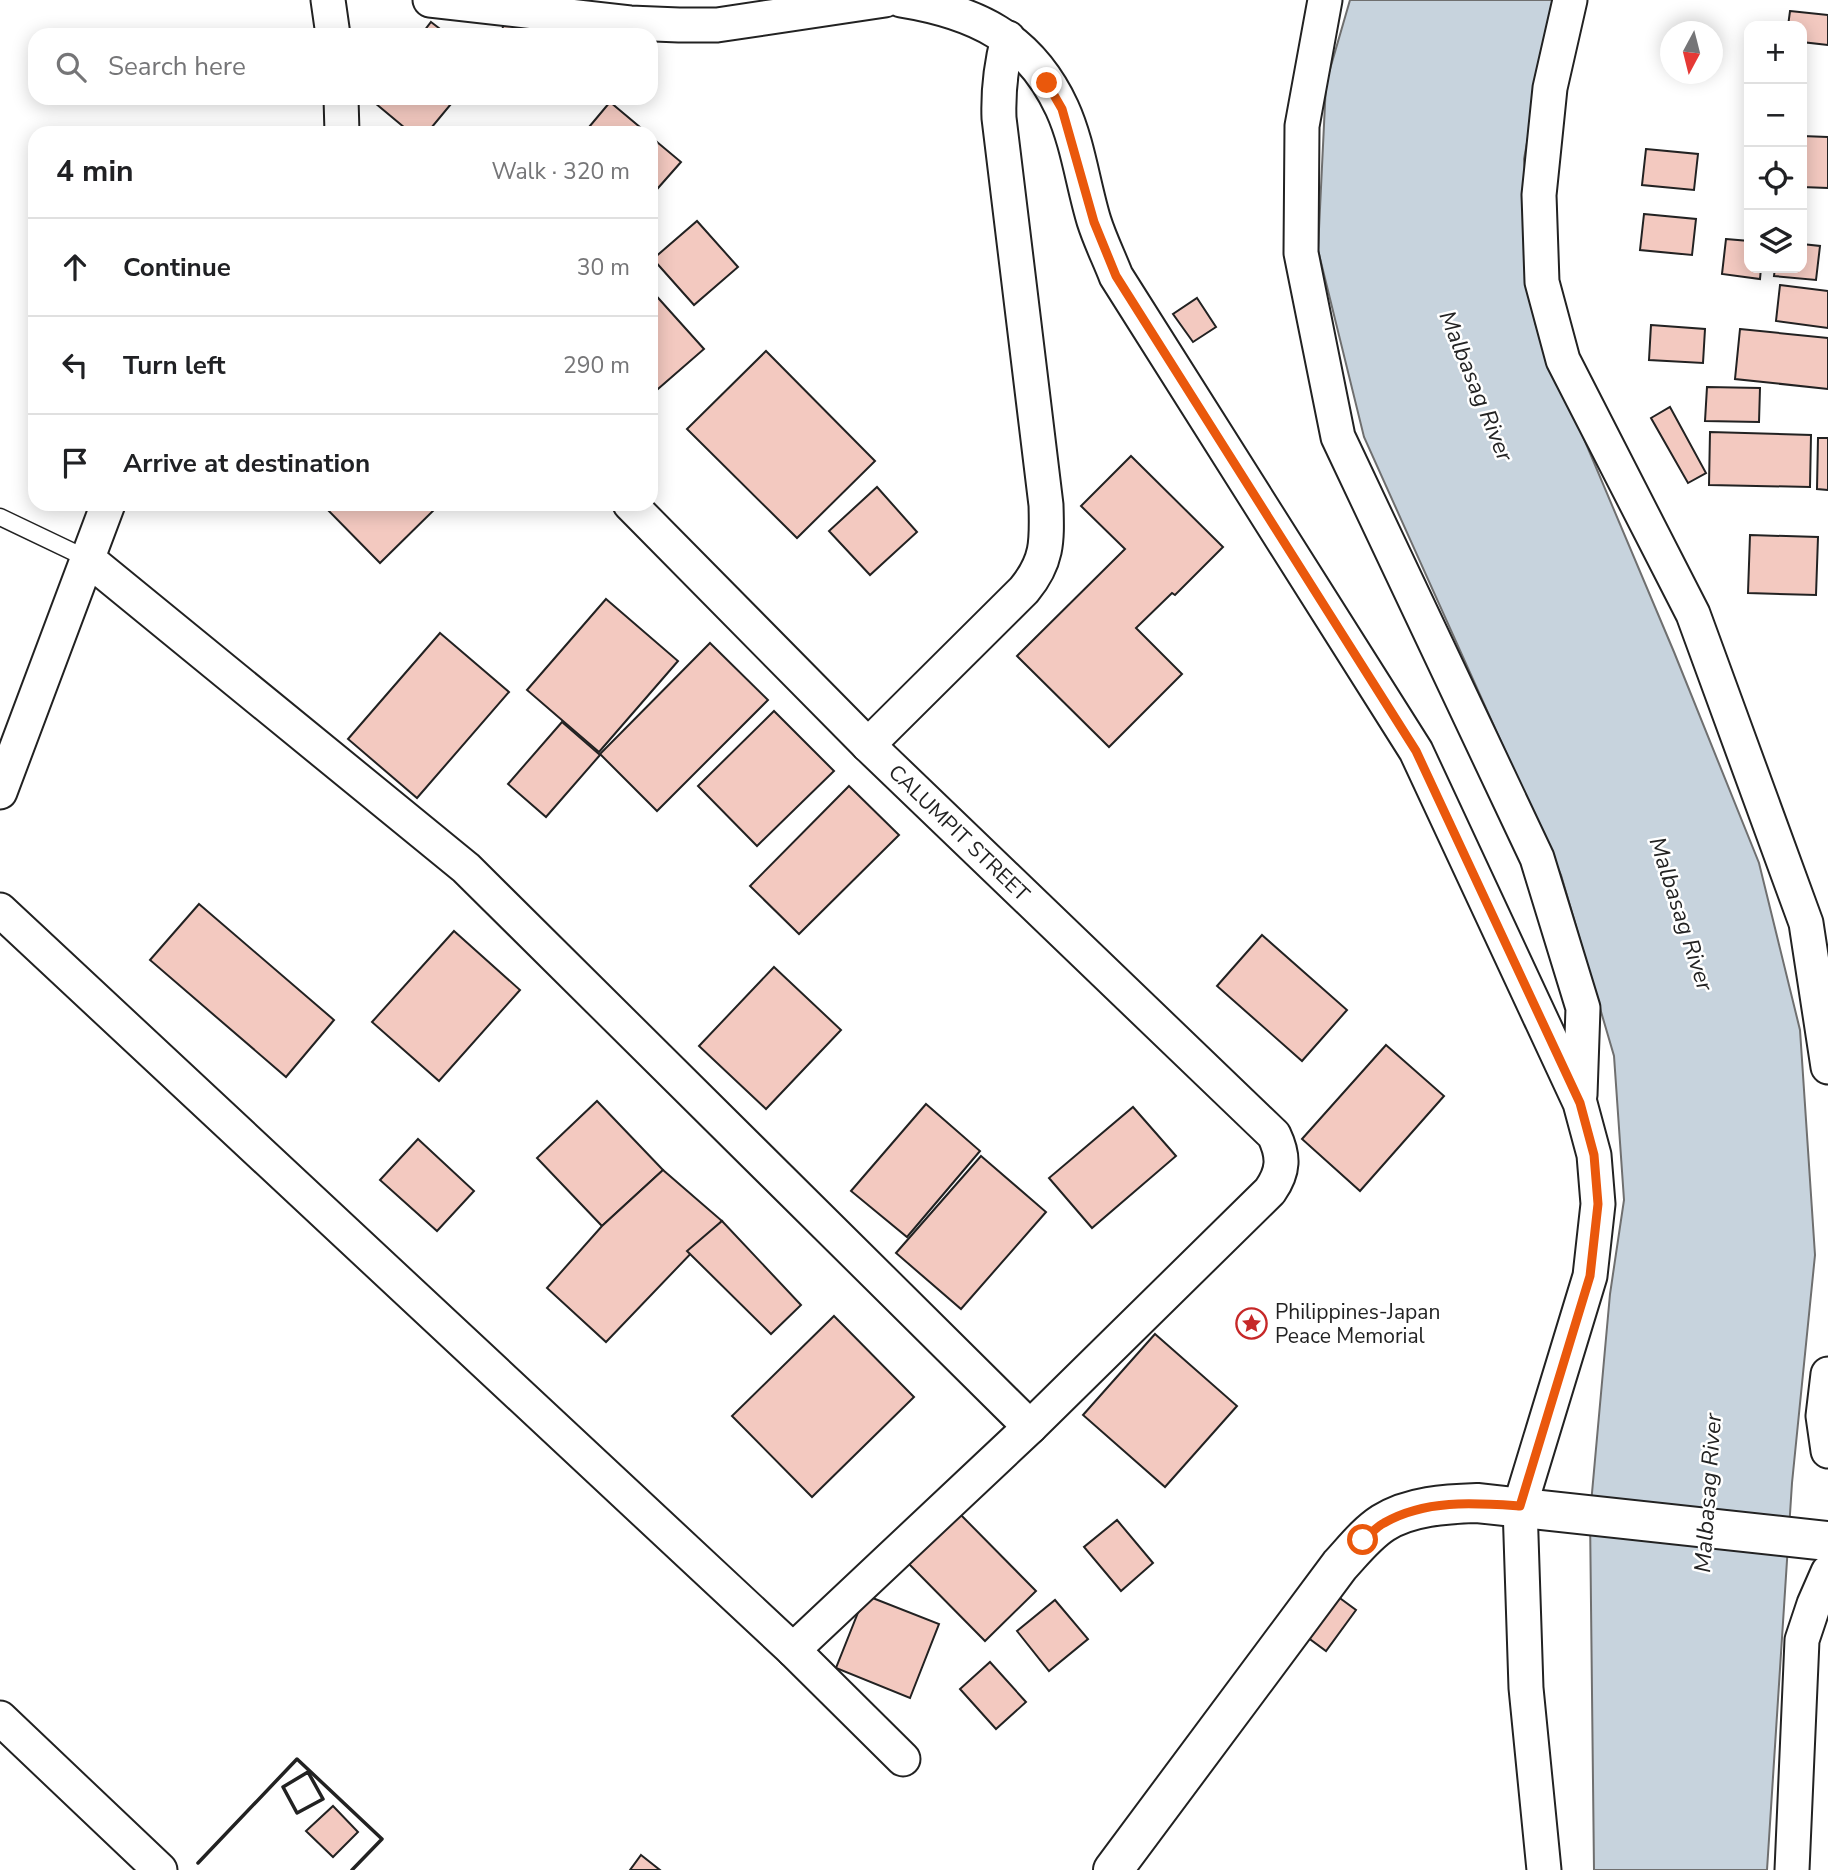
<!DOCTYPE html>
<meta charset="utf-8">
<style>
:root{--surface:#fff;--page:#f6f6f6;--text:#202124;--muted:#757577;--line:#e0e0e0}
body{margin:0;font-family:"Nunito Sans",sans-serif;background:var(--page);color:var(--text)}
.controls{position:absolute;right:21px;top:21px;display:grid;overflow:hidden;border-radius:14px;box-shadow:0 4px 18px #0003}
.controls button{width:63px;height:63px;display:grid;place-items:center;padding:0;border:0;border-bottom:2px solid var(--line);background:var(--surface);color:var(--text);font:35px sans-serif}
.compass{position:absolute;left:1660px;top:21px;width:63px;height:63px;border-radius:50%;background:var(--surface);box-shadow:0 4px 18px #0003;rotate:187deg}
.stop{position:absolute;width:21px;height:21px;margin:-16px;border:5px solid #ea580c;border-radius:50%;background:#fff}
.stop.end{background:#ea580c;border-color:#fff;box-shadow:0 2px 7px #0008}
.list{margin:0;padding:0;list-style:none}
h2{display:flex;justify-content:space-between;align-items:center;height:91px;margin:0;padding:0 28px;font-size:30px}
h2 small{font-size:23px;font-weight:400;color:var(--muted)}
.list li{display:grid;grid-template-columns:46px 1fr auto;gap:21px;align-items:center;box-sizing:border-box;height:98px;padding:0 28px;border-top:2px solid var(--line)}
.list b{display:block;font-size:26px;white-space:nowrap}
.list em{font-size:23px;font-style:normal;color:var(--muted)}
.icon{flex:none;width:38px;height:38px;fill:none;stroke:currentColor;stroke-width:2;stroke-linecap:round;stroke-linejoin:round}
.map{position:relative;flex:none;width:1828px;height:1870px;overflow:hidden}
.search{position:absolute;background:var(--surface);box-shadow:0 4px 18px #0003;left:28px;top:28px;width:630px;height:77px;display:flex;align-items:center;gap:18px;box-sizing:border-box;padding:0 24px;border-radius:21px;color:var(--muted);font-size:26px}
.panel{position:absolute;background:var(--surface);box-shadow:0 4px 18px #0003;left:28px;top:126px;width:630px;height:385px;border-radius:21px}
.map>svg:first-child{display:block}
.water{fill:#c7d3dd;stroke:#6f6f6f;stroke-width:2}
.building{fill:#f3c9c0;stroke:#222;stroke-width:2}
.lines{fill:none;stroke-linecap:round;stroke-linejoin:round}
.lane-casing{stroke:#222;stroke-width:19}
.street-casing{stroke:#222;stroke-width:37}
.secondary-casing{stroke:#222;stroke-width:42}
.lane{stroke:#fff;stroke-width:16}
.street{stroke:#fff;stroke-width:33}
.secondary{stroke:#fff;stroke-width:38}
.wall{stroke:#222;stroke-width:3.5}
.route{stroke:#ea580c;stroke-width:9}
.labels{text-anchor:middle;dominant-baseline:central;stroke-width:5;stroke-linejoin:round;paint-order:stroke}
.street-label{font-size:21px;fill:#222;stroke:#fff}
.poi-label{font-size:21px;fill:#222;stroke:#fff;text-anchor:start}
.water-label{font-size:23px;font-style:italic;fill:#222;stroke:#fff}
</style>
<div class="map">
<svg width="1828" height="1870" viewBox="0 0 1828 1870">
<rect width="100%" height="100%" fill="#fff"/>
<polygon class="water" points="1350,0 1563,0 1544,50 1524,159 1535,323 1674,652 1759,863 1800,1030 1815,1255 1792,1483 1767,1870 1594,1870 1590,1515 1610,1294 1624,1200 1614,1056 1561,875 1364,437 1318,250 1326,83"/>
<g class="building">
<polygon points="1790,11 1828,15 1828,45 1802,42 1802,26 1788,26"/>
<polygon points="504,16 642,35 502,35"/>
<polygon points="431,22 448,35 421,35"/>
<polygon points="369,98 456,98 427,133 411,133"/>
<polygon points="610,102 647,133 584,133"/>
<polygon points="1802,136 1828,137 1828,188 1802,187"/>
<polygon points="651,137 681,162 651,196"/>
<polygon points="1646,149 1698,154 1694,190 1642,185"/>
<polygon points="1644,214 1696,219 1692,255 1640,250"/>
<polygon points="697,221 738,267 694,305 653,259"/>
<polygon points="1726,239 1749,241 1749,268 1761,268 1760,279 1722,274"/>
<polygon points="1802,244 1820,246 1816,280 1774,276 1775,268 1802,268"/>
<polygon points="1780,285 1828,291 1828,328 1776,321"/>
<polygon points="651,290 704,349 651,395"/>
<polygon points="1197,298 1216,327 1193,342 1173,314"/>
<polygon points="1651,325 1705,329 1703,363 1649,360"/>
<polygon points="1740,329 1828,338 1828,389 1735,379"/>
<polygon points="766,351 875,461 797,538 687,429"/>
<polygon points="1707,387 1760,388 1759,422 1705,421"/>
<polygon points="1670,407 1706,473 1688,483 1651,418"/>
<polygon points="1710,432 1811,435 1810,487 1709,485"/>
<polygon points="1818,438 1828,438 1828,490 1817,489"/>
<polygon points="1131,456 1223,547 1175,595 1172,593 1136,628 1182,674 1109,747 1017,656 1125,549 1081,506"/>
<polygon points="877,487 917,532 870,575 829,531"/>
<polygon points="322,504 440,504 380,563"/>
<polygon points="1750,535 1818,537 1816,595 1748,593"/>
<polygon points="606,599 678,661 599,752 527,690"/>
<polygon points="440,633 509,692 417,798 348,739"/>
<polygon points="710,643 768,700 657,811 600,754"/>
<polygon points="774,711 834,771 757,846 698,786"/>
<polygon points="562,722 600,755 546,817 508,784"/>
<polygon points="849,786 899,835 799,934 750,886"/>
<polygon points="199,904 334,1020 286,1077 150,960"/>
<polygon points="454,931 520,990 439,1081 372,1022"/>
<polygon points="1262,935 1347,1010 1302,1061 1217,986"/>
<polygon points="774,967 841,1030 766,1109 699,1046"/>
<polygon points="1386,1045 1444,1096 1360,1191 1302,1139"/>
<polygon points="597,1101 663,1170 602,1226 537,1158"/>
<polygon points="926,1104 980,1151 907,1237 851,1191"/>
<polygon points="1133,1107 1176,1156 1092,1228 1049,1178"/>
<polygon points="418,1139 474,1191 437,1231 380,1180"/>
<polygon points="981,1156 1046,1212 961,1309 896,1253"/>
<polygon points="663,1170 722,1221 606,1342 547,1288 602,1226"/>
<polygon points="722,1221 801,1305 771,1334 687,1251"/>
<polygon points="834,1316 914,1397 812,1497 732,1416"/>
<polygon points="1155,1334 1237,1406 1165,1487 1083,1415"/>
<polygon points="957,1511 1036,1591 985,1641 906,1561"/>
<polygon points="1117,1520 1153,1563 1121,1591 1084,1547"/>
<polygon points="1333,1593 1356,1610 1326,1651 1303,1634"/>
<polygon points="865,1595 939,1624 910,1698 836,1668"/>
<polygon points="1055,1600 1088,1639 1049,1671 1017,1631"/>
<polygon points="990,1662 1026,1702 996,1729 960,1689"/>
<polygon points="333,1806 358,1832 333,1857 306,1831"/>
<polygon points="641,1855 660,1870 630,1870"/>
</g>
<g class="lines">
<defs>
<polyline id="lane" points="0,517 88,559"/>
<g id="street">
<polyline points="328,0 333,35"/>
<polyline points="430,0 630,23 679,25 717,25 885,0"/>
<path d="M 901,0 C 975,12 1029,37 1062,108 C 1078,143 1083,185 1094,221 C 1100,240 1109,258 1116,276 L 1416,751 L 1580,1103 L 1594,1155 L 1598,1204 L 1590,1276 L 1520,1506 L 1526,1688 L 1544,1870"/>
<polyline points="1325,0 1302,126 1301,253 1338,437 1537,858 1583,1008 1580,1095"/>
<polyline points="1570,0 1550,88 1539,195 1542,282 1563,360 1693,614 1806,923 1828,1067"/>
<polyline points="341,98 342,133"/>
<path d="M 630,504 L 868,745 L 1274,1135 C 1284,1156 1284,1171 1270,1191 L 1030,1427 L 793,1650"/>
<polyline points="88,559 466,868 1030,1427"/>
<path d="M 868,745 L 1024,590 C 1048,561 1047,541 1046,505 L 999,118 C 998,90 1001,65 1008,38"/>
<polyline points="0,792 108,504"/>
<polyline points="0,910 793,1650 903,1759"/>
<polyline points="1828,1374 1823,1416 1828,1451"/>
<polyline points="0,1718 160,1870"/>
<polyline points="1792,1870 1802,1640 1814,1604 1828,1572"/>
</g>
<path id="secondary" d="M 1113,1870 L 1340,1565 C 1353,1551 1366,1534 1383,1523 C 1410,1506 1446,1504 1477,1503 L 1828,1541"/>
</defs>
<use href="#lane" class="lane-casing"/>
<use href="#street" class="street-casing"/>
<use href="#secondary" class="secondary-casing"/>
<use href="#lane" class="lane"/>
<use href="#street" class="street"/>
<use href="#secondary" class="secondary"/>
<g class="wall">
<polygon points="308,1772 323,1799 297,1813 283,1787"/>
<polyline points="198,1863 297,1759 382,1839 352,1870"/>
</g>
</g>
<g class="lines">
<path class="route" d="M 1047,83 L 1062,109 L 1094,222 L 1116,276 L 1416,751 L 1580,1103 L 1594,1155 L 1598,1204 L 1590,1276 L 1520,1506 C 1475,1503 1426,1499 1384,1523 C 1376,1527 1370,1535 1363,1540"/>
</g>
<defs>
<symbol id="sight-ring" viewBox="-11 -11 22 22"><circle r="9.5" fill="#fff" stroke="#c62828" stroke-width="1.5"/><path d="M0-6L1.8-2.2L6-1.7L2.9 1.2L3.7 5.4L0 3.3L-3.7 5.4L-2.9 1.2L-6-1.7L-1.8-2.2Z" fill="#c62828"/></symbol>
</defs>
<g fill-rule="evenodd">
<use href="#sight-ring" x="1234" y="1306" width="35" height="35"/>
</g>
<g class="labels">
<g class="street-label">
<text transform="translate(959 833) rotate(44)">CALUMPIT STREET</text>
</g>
<g class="poi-label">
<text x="1275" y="1312">Philippines-Japan<tspan x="1275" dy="24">Peace Memorial</tspan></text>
</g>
<g class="water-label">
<text transform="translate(1476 386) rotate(68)">Malbasag River</text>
<text transform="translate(1681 914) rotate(72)">Malbasag River</text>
<text transform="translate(1708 1493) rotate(-86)">Malbasag River</text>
</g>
</g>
</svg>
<div class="controls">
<button>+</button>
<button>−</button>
<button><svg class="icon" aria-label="locate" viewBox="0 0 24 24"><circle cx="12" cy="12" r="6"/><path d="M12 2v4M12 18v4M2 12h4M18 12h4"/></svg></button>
<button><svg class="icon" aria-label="layers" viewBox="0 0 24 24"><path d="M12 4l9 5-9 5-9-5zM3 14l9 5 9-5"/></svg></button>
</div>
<svg class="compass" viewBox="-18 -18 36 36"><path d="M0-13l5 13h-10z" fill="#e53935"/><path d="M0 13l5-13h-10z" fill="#757577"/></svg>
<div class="stop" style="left:1363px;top:1540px"></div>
<div class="stop end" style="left:1047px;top:83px"></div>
<div class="search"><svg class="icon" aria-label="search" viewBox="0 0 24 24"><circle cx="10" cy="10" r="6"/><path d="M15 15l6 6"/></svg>Search here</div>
<section class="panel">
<h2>4 min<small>Walk · 320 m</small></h2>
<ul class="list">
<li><svg class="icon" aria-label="ahead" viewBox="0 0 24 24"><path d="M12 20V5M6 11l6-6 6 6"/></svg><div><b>Continue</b></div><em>30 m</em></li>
<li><svg class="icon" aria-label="left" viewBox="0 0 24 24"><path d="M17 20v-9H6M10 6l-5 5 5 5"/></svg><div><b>Turn left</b></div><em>290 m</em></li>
<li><svg class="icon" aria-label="arrive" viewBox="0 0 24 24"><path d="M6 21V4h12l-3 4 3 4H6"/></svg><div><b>Arrive at destination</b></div></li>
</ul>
</section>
</div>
